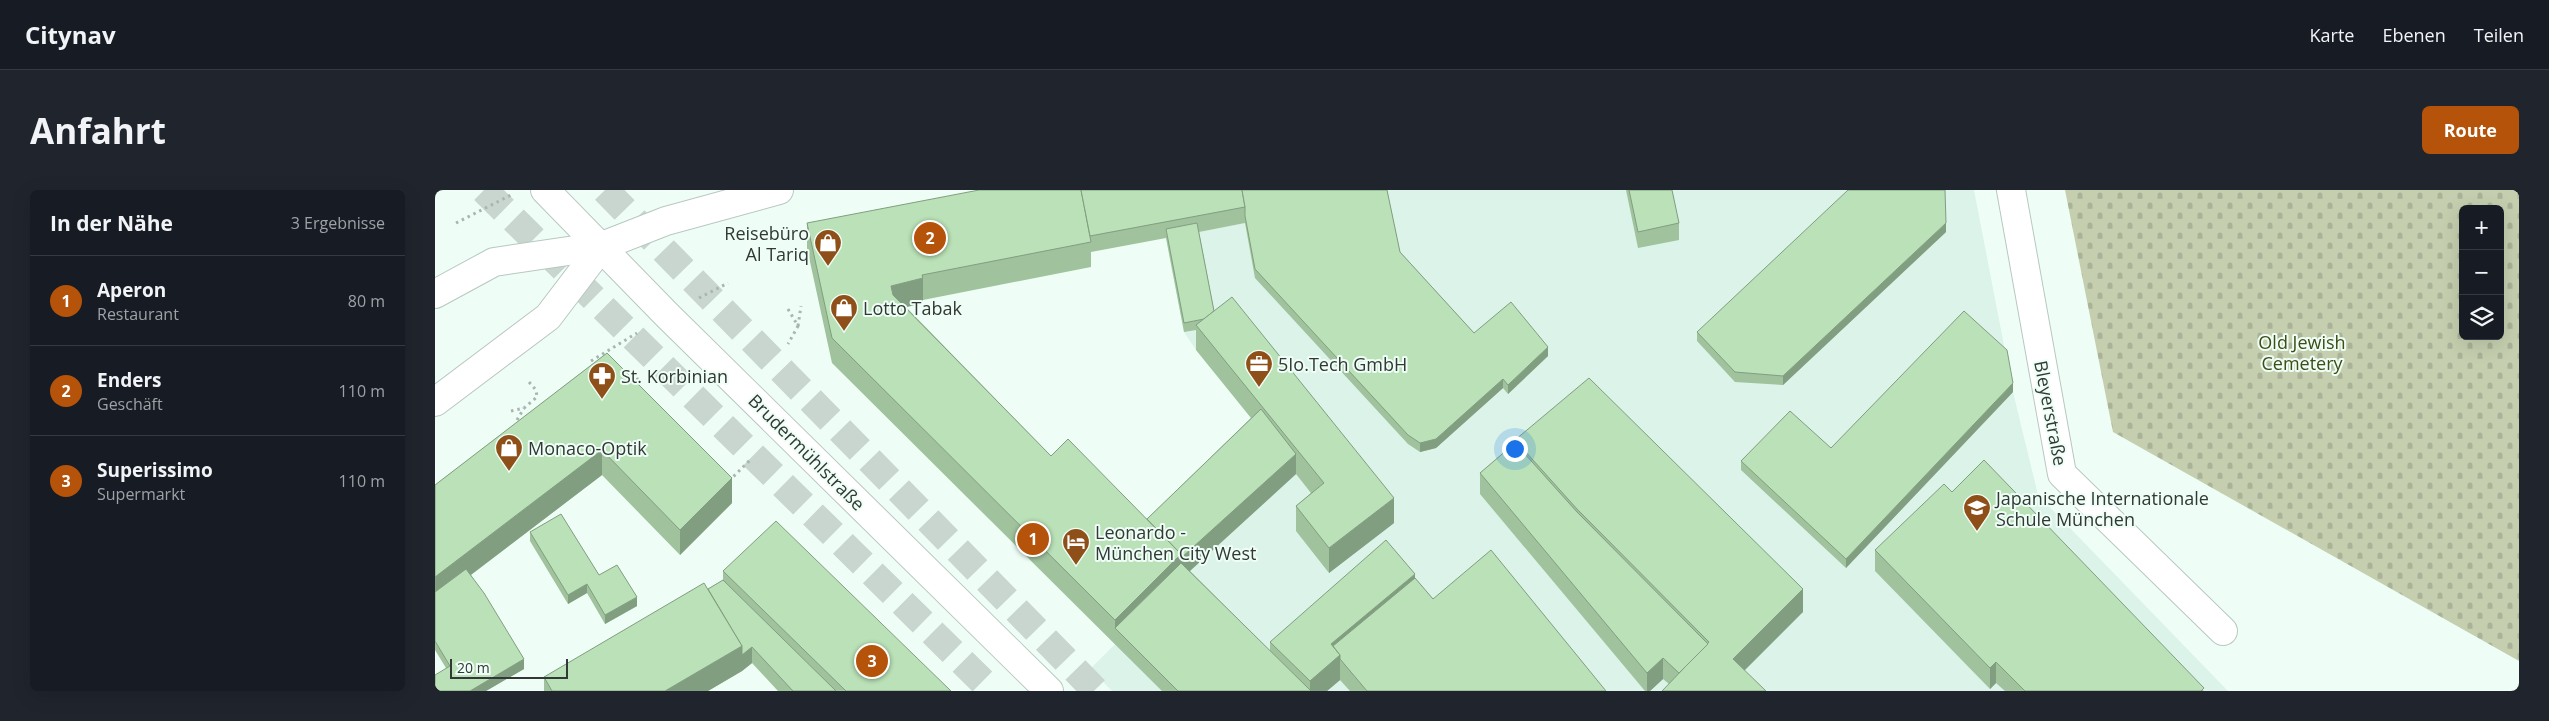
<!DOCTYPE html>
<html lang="de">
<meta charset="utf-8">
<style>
:root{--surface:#171b24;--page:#20242c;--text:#f1f3f6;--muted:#9ea1a6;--line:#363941;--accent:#b45309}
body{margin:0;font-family:"Open Sans",sans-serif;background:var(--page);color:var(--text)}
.controls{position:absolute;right:15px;top:15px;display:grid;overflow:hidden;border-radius:8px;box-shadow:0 5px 20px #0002}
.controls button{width:45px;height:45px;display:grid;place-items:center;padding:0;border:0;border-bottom:1px solid var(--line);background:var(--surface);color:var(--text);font:25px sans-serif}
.scale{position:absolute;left:15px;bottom:12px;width:118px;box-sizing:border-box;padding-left:5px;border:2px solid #313835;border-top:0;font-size:14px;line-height:18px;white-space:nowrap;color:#313835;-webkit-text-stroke:4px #eefef6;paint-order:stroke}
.you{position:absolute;left:1079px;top:258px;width:18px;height:18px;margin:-12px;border:4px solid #fff;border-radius:50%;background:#1a73e8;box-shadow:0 0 0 8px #1a73e833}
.badge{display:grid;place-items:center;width:32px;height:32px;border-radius:50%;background:var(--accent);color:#fff;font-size:16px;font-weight:700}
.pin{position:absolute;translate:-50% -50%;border:2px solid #fff;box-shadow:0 1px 5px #0006}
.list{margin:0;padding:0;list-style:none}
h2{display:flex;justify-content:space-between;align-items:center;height:65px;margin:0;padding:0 20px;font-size:21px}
h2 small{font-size:16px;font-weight:400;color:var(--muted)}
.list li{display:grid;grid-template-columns:32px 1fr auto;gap:15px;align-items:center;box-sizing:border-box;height:90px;padding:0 20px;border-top:1px solid var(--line)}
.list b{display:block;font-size:19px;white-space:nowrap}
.list p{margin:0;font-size:16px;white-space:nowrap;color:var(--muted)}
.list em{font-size:16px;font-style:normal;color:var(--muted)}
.icon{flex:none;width:28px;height:28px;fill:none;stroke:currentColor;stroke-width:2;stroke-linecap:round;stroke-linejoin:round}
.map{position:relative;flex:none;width:2084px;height:501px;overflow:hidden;border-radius:8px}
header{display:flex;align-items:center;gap:30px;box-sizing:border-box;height:70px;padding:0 25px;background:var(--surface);border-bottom:1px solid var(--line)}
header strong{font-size:24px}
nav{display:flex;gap:28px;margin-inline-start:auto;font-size:18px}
.intro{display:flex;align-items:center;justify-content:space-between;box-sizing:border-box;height:120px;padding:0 30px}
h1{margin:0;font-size:35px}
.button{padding:12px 22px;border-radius:8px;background:var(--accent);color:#fff;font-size:18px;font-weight:700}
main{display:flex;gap:30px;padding:0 30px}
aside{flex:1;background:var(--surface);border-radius:8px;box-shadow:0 5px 20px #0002}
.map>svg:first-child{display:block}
.built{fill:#dbf3e8}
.cemetery{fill:url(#cemetery-stones);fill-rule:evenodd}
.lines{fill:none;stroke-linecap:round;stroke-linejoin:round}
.highway-tunnel{stroke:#c8d6cf;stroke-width:28;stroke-dasharray:28 14;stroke-linecap:butt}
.street-casing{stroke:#b8c8c0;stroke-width:30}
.secondary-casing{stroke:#b8c8c0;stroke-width:30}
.path{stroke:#a9b6af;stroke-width:3;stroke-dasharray:2.5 4;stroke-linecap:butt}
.street{stroke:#fff;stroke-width:28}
.secondary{stroke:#fff;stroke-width:28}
.wall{fill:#a0c29d;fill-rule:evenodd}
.shaded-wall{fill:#829e80}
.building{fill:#bae1b7;stroke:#829e80}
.labels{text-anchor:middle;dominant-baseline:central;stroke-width:4;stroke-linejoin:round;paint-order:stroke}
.poi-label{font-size:18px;fill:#313835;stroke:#eefef6;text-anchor:start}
.park-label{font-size:18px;fill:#3f4c14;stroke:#eefef6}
.street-label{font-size:18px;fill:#313835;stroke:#eefef6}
</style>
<header>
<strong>Citynav</strong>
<nav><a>Karte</a><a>Ebenen</a><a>Teilen</a></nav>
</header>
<div class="intro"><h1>Anfahrt</h1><a class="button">Route</a></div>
<main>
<aside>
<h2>In der Nähe<small>3 Ergebnisse</small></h2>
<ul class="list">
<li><span class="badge">1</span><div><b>Aperon</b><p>Restaurant</p></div><em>80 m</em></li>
<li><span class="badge">2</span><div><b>Enders</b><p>Geschäft</p></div><em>110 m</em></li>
<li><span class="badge">3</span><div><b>Superissimo</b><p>Supermarkt</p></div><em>110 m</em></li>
</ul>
</aside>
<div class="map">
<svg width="2084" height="501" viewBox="0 0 2084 501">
<defs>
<pattern id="cemetery-stones" width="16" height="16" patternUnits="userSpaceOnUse" patternTransform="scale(1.25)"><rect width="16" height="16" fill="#c5cfaf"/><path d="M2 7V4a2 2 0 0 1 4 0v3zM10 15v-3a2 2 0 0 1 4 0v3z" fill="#aab297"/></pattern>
</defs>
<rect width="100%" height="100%" fill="#eefef6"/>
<polygon class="built" points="804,0 1539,0 1578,202 1603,305 1793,501 677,501 655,479 746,389 826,240 761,160 749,142 731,48 810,33"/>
<path class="cemetery" d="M 1630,0 L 2084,0 L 2084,471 L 1678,242 ZM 2028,19 L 2065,19 L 2065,146 L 2028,146 Z"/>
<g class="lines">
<g class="highway-tunnel">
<polyline points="49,0 557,501"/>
<polyline points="170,0 661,501"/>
</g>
<defs>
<polyline id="street" points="1576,0 1627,284 1788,441"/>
<g id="secondary">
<polyline points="110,0 232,125 614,501"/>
<polyline points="0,104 59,72 167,56 231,31 344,0"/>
<polyline points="0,212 113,127 167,56"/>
</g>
</defs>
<use href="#street" class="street-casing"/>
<use href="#secondary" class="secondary-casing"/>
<g class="path">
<polyline points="21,33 76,5"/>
<polyline points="264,108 293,93"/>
<polyline points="353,119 363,136 353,154"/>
<polyline points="363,136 366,116"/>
<polyline points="156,171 202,143"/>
<polyline points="195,191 207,188"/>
<polyline points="76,221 89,218 102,207 101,200 94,192"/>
<polyline points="82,230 89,218"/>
<polyline points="294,291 315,270"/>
</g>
<use href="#street" class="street"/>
<use href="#secondary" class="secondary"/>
</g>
<g class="wall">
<path d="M 952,0 L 965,62 L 1039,143 L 1113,166 L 1073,204 L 1068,198 L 1001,258 L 985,262 L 973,254 L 820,88 L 810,33 L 764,42 L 779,121 L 959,333 L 894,383 L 861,341 L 861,316 L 876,303 L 861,284 L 755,381 L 835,461 L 835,452 L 980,388 L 998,409 L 1171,501 L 915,501 L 905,490 L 892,501 L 727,501 L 397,173 L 372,58 L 372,33 ZM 731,48 L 749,142 L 761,140 L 761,160 L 816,228 L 712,329 L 616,266 L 471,117 L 488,113 L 488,110 L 656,77 L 656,62 Z"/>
<polygon points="1191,0 1237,0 1244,33 1244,50 1203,58"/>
<polygon points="1511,42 1348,195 1300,192 1262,151 1262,142"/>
<polygon points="172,163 297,313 245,365 167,285 36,385 89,479 51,501 0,501 11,478 0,460 0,295"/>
<polygon points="1578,202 1411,378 1306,280 1306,271 1396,258"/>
<polygon points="1080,250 1368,422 1234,494 1228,489 1215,501 1210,501 1045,304 1045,283 1080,253"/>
<polygon points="1517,302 1769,501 1570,501 1561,493 1555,499 1440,381 1440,360"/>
<polygon points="95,342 164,385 202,416 170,434 152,403 133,414 95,351"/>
<polygon points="288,381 516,501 343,501 317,473 307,481 273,501 109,501 109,487 273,399 288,390"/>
</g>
<g class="shaded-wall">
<polygon points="1511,33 1511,42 1348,195 1348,186"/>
<polygon points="488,88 488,113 456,121 456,96"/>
<polygon points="1113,157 1113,166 1073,204 1073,195"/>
<polygon points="1068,189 1068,198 1001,258 985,262 985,253"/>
<polygon points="1578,193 1578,202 1411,378 1411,369"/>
<polygon points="167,260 167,285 0,412 0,387"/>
<polygon points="861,264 861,284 746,389 680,438 680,430 746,364"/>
<polygon points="297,288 297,313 245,365 245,340"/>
<polygon points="959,308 959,333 894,383 894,358"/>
<polygon points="980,384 980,409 905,469 905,490 892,501 875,501 875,491 896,454"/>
<polygon points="152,394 152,403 133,414 133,405"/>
<polygon points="1368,399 1368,422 1298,492 1298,469"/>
<polygon points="202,407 202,416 170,434 170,425"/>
<polygon points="307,456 317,457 317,473 307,481 273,501 230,501"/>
<polygon points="1228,468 1228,489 1215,501 1212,501 1212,483"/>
<polygon points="89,469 89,479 51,501 35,501"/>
<polygon points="1561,472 1561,493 1555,499 1555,478"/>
</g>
<g class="building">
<polygon points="544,0 646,0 656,52 487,85 488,88 456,96 458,105 616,266 633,249 746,364 680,430 397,148 372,33"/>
<polygon points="646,0 807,0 810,17 655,46"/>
<polygon points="807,0 952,0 965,62 1039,143 1076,112 1113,157 1073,195 1068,189 1001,249 985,253 973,245 820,79 810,26 810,17"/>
<polygon points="1194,0 1237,0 1244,33 1203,42"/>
<polygon points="1413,0 1510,0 1511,33 1348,186 1300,182 1262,142"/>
<polygon points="762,33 779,121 769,129 749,133 731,39"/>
<polygon points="797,107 959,308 894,358 861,316 889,293 761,135"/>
<polygon points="1529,121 1572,160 1578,193 1411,369 1306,271 1355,221 1396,258"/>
<polygon points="172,163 297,288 245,340 167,260 0,387 0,295"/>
<polygon points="1154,188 1368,399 1298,469 1331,501 1227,501 1274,452 1142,319 1080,250"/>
<polygon points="826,219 861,264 746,368 746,364 712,329"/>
<polygon points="1080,253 1142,322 1273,454 1244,483 1228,468 1212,483 1045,283"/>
<polygon points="1549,270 1769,498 1766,501 1590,501 1561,472 1555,478 1440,360 1509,294 1517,302"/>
<polygon points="126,324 164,385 182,375 202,407 170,425 152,394 133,405 95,342"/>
<polygon points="341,331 516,501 411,501 288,381"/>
<polygon points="951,350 980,384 896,454 905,465 875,491 835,452"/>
<polygon points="1056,360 1171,501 932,501 905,469 905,465 898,456 980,388 998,409"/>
<polygon points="746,373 875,500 876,501 743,501 680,438"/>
<polygon points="31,379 49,403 89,469 35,501 0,501 0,485 15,476 0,451 0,402"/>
<polygon points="288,390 401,501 358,501 317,457 307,465 307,456 273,399"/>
<polygon points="269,393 307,456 230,501 117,501 109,487"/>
</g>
<defs>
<symbol id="shop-pin" viewBox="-11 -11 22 30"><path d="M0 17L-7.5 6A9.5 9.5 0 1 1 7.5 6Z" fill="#8f4f18" stroke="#eefef6"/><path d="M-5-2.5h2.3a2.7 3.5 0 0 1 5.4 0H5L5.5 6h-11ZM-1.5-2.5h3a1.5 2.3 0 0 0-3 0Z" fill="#fff"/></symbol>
<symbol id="office-pin" viewBox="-11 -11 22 30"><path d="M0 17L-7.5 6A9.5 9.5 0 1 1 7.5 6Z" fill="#8f4f18" stroke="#eefef6"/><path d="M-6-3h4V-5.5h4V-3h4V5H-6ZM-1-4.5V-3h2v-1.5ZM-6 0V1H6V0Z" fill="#fff"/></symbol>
<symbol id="pharmacy-pin" viewBox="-11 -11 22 30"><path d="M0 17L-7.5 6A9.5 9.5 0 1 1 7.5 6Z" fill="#8f4f18" stroke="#eefef6"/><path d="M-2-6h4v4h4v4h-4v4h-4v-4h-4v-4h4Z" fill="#fff"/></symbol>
<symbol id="school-pin" viewBox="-11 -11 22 30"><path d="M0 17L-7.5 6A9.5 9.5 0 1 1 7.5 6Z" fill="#8f4f18" stroke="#eefef6"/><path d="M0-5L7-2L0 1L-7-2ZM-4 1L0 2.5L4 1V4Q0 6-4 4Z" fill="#fff"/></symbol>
<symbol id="hotel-pin" viewBox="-11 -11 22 30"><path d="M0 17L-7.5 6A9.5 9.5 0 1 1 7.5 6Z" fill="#8f4f18" stroke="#eefef6"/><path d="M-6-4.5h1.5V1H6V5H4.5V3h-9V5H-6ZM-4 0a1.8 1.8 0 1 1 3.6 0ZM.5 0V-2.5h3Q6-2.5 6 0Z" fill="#fff"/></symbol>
</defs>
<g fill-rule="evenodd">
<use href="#shop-pin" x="377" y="37" width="32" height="43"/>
<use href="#shop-pin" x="393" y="102" width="32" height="43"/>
<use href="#office-pin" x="808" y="158" width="32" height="43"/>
<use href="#pharmacy-pin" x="151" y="170" width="32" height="43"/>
<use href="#shop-pin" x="58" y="242" width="32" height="43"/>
<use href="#school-pin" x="1526" y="302" width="32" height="43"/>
<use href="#hotel-pin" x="625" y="336" width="32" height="43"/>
</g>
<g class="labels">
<g class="poi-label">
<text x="374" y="43" text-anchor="end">Reisebüro<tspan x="374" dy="21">Al Tariq</tspan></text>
<text x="428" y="118">Lotto Tabak</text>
<text x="843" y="174">5Io.Tech GmbH</text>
<text x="186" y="186">St. Korbinian</text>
<text x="93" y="258">Monaco-Optik</text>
<text x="1561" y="308">Japanische Internationale<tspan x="1561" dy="21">Schule München</tspan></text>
<text x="660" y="342">Leonardo -<tspan x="660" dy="21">München City West</tspan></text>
</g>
<g class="park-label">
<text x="1867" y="152">Old Jewish<tspan x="1867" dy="21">Cemetery</tspan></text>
</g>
<g class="street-label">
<text transform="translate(1616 223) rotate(79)">Bleyerstraße</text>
<text transform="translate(372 262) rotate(45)">Brudermühlstraße</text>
</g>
</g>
</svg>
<div class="controls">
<button>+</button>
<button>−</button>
<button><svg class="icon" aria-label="layers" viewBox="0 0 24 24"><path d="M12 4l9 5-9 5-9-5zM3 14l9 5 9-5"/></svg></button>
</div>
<div class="scale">20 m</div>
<div class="you"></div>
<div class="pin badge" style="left:598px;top:349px">1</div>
<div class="pin badge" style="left:495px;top:48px">2</div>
<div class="pin badge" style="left:437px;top:471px">3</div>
</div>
</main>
